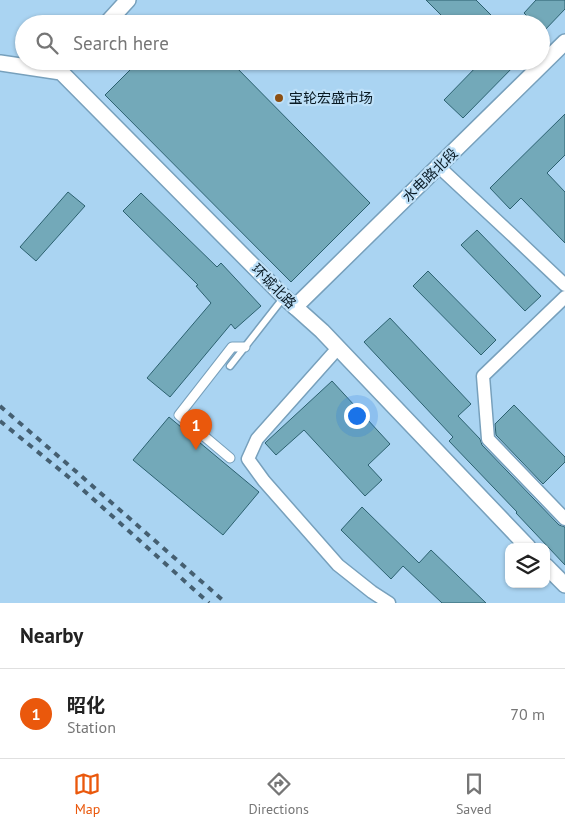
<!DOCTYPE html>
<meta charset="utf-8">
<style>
:root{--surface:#fff;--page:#f6f6f6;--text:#222;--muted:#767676;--line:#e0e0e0;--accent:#ea580c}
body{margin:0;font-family:"PT Sans","Noto Sans SC",sans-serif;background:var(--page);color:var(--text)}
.controls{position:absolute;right:15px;bottom:15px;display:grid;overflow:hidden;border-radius:10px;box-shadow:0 1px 4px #0004}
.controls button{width:45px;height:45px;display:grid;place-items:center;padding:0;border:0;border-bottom:1px solid var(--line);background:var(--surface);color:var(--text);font:25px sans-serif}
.you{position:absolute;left:356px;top:415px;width:18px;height:18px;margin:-12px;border:4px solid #fff;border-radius:50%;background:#1a73e8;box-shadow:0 0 0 8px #1a73e833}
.badge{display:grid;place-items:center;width:32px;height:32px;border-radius:50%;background:var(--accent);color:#fff;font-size:16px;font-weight:700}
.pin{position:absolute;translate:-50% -41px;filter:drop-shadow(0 1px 2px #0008)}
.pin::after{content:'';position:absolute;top:26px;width:18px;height:15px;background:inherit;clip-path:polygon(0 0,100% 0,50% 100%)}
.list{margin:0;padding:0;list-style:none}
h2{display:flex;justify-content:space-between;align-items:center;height:65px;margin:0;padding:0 20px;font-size:21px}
h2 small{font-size:16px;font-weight:400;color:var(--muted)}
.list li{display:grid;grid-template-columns:32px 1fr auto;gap:15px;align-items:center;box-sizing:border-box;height:90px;padding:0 20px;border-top:1px solid var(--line)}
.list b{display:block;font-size:19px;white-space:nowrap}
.list p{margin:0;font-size:16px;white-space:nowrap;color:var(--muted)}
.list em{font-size:16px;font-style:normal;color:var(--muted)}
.icon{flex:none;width:28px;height:28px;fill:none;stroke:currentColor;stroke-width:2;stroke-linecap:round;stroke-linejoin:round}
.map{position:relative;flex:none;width:565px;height:603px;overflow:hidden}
.search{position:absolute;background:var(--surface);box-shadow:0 1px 4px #0004;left:15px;right:15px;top:15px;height:55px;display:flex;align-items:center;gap:12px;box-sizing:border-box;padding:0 18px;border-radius:28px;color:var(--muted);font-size:19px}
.sheet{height:155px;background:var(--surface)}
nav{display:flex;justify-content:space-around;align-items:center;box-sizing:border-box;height:70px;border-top:1px solid var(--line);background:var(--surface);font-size:14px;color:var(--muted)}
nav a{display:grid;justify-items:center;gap:2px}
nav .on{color:var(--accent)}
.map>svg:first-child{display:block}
.building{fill:#73a9b9;stroke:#2c6170}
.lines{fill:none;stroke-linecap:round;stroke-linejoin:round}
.service-casing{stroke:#77a0bc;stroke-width:9}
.pedestrian-casing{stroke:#77a0bc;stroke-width:11}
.minor-casing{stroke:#77a0bc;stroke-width:15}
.tertiary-casing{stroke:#77a0bc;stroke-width:18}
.service{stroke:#fff;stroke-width:6}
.pedestrian{stroke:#fff;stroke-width:9}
.minor{stroke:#fff;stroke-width:12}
.tertiary{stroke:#fff;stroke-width:15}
.rail{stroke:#455f71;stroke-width:4;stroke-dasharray:6 6;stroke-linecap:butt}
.poi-dot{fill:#8c4f12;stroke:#bee0f8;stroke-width:2}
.labels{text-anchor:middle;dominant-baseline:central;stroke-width:4.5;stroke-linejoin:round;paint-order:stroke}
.poi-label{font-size:14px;fill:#071822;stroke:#bee0f8;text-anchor:start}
.street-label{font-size:14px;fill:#071822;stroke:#bee0f8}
</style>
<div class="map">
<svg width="565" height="603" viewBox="0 0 565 603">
<rect width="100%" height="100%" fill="#aad4f2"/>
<g class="building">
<polygon points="426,0 476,0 500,24 450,24"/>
<polygon points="536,0 565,0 565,9 543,32 541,30 541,24 535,24 524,13"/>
<polygon points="139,61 230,61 370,203 291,282 105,95"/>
<polygon points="482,61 519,61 463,118 444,100"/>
<polygon points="565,114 565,155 547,173 565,192 565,243 521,198 510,209 490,188"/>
<polygon points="68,192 85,206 36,261 20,247"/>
<polygon points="141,193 217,267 221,263 261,306 235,329 231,324 170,397 147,378 211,303 196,286 198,285 123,211"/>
<polygon points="477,230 541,296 525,311 461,245"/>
<polygon points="428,271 496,340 481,355 413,286"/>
<polygon points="390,318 471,404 458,416 480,439 482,445 559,525 565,527 565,565 516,513 517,512 449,441 453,437 364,342"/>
<polygon points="332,381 390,444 368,465 382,480 365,496 304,430 276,455 265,443"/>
<polygon points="514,405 565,457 565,462 543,484 496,435 495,424"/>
<polygon points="169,417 259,492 223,535 133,460"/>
<polygon points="362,507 419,563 431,550 486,603 442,603 403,566 391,579 341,530"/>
</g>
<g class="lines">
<defs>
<polyline id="service" points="230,366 284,297"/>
<polyline id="pedestrian" points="230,458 179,415 232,347 245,347"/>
<g id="minor">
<polyline points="438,166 510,233 565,285"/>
<polyline points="565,297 483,376 488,439 565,519"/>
<polyline points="338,348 257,439 248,459 264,481 338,565 372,592 389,603"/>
</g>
<g id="tertiary">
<polyline points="106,24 128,0"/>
<polyline points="0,63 61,72 284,297 322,331 528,547"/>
<polyline points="295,307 565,42"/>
<polyline points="546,566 565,585"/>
</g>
</defs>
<use href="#service" class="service-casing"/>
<use href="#pedestrian" class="pedestrian-casing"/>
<use href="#minor" class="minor-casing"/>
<use href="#tertiary" class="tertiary-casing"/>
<use href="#service" class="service"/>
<use href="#pedestrian" class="pedestrian"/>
<use href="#minor" class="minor"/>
<use href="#tertiary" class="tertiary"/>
<g class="rail">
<polyline points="0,406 72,468 226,603"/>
<polyline points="0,421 71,479 209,603"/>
</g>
</g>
<circle class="poi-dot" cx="279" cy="98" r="5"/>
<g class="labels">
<g class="poi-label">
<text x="289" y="98">宝轮宏盛市场</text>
</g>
<g class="street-label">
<text transform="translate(430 175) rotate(-44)">水电路北段</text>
<text transform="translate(274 286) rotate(45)">环城北路</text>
</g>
</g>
</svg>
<div class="controls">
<button><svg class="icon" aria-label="layers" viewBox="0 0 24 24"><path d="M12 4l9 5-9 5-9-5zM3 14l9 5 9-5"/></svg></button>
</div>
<div class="you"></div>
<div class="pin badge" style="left:196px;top:450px">1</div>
<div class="search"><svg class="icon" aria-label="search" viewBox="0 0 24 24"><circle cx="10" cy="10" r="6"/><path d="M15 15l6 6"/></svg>Search here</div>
</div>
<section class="sheet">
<h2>Nearby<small></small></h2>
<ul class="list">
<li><span class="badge">1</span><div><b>昭化</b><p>Station</p></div><em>70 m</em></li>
</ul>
</section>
<nav>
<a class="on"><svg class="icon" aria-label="map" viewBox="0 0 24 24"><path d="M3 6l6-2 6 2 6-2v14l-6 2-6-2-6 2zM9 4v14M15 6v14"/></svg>Map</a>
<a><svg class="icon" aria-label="directions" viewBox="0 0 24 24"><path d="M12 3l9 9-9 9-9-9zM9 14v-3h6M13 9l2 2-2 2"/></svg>Directions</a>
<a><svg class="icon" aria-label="saved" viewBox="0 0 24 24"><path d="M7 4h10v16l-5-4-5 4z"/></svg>Saved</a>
</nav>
